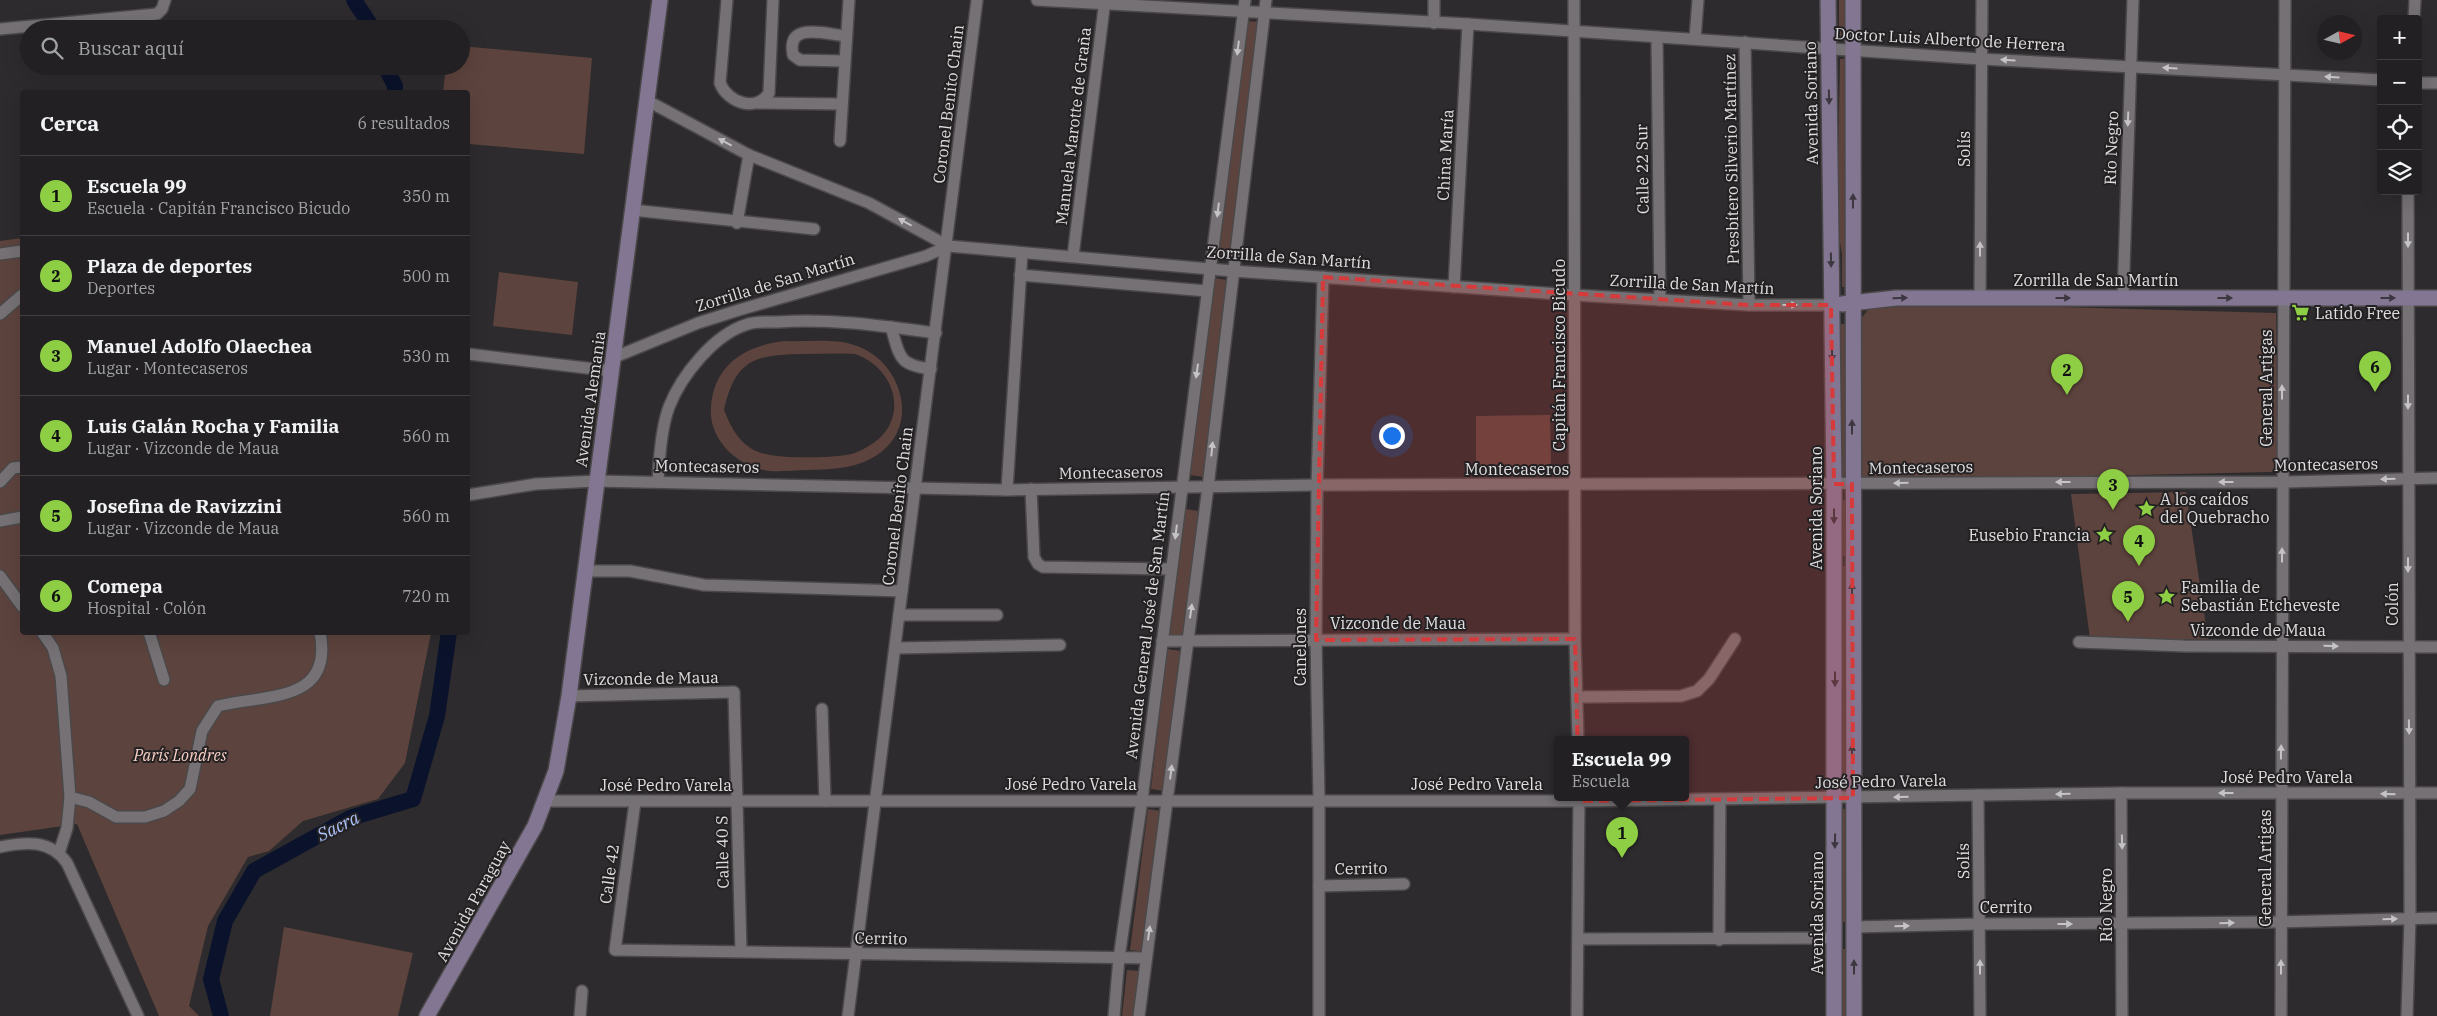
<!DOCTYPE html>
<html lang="es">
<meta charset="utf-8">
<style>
:root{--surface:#222022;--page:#2a282a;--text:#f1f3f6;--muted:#a2a3a5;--line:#3f3e40;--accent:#8dce44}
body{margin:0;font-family:"IBM Plex Serif",serif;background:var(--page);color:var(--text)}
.controls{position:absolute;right:15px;top:15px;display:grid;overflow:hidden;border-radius:5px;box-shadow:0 5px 20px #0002}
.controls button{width:45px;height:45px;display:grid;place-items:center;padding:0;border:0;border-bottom:1px solid var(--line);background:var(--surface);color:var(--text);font:25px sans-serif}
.compass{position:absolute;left:2317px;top:15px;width:45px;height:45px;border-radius:50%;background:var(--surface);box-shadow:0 5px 20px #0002;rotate:82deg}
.you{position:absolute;left:1391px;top:435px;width:18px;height:18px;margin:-12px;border:4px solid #fff;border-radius:50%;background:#1a73e8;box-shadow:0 0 0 8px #1a73e833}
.badge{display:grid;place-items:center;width:32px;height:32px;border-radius:50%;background:var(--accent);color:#111;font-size:16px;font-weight:700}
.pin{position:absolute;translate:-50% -41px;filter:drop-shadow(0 1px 2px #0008)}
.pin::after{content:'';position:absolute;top:26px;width:18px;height:15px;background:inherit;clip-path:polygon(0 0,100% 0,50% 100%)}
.popup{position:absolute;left:1554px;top:736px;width:135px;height:65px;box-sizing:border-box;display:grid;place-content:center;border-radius:5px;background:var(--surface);filter:drop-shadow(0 1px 4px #0005);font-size:16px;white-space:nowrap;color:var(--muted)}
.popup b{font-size:19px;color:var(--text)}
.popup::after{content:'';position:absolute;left:50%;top:100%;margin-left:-10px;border:10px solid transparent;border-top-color:var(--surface)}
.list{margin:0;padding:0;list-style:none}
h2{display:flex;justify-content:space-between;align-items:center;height:65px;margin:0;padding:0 20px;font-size:21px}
h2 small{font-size:16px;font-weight:400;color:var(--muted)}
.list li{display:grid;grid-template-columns:32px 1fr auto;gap:15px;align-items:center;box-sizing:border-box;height:80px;padding:0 20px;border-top:1px solid var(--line)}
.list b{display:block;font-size:19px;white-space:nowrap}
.list p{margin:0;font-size:16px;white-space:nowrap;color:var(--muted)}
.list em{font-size:16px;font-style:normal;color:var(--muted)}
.icon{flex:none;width:28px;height:28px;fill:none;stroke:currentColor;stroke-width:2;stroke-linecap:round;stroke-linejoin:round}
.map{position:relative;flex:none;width:2437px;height:1016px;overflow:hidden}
.search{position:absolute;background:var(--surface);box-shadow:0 5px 20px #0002;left:20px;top:20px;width:450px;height:55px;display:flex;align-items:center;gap:12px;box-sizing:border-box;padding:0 18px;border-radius:28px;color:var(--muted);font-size:19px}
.panel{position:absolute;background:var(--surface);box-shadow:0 5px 20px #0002;left:20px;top:90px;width:450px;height:545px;border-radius:5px}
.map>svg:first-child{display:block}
.green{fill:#5d433d;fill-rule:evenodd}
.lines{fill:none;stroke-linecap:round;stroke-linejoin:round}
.river{stroke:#0b132c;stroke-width:16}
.street-casing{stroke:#4b484a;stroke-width:14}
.secondary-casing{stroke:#4b484a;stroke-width:18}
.street{stroke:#757174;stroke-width:11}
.secondary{stroke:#837693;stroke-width:15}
.oneway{fill:#c5c3c5}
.oneway2{fill:#3c363f}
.marked{fill:#d73a3a;fill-opacity:0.2;stroke:#d73a3a;stroke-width:4;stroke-dasharray:10 6;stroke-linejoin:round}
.labels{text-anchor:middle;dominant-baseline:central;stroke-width:4;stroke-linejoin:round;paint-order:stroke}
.street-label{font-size:16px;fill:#e0dee0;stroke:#242123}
.poi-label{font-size:16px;fill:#e0dee0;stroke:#242123;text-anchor:start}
.park-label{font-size:16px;font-style:italic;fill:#f9cfc4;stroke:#242123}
.water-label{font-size:18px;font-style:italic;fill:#acc2f9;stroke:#242123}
</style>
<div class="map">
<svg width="2437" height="1016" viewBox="0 0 2437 1016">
<rect width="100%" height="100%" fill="#2d2b2d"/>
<g class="green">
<rect x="1839" y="0" width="9" height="39"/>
<polygon points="1246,21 1260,22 1231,258 1217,257"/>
<polygon points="461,46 592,58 584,154 468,144 468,92 443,92 446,66 461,66"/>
<polygon points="1840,59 1848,59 1846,287 1842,287 1842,254 1837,226"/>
<polygon points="22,238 22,632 431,633 405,763 378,799 303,821 269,851 248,857 208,926 189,1006 199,1016 159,1016 77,824 0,835 0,241"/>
<polygon points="499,272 578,282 572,335 493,326"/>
<polygon points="1214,278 1227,280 1204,477 1190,475"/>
<polygon points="1882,302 2276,313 2278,467 2271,472 1862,481 1858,476 1857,324 1870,307"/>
<rect x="1840" y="324" width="8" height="152"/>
<path d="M 785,341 C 807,342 833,338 854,345 C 899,358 922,422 880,453 C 858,469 834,469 808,470 C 795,470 782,472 770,471 C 739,468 708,440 711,407 C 714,364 746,345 785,341 ZM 855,354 C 898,369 911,423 867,447 C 861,451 853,454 846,455 C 827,458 768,460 752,449 C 737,440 730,425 724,410 C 735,360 754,355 801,354 C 819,354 837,353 855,354 Z"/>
<polygon points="1550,415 1551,466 1476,467 1476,416"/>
<polygon points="2186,492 2208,639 2090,639 2071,494"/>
<polygon points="1841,500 1848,501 1847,556 1840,556"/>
<polygon points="1185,509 1198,511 1184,635 1170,634"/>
<polygon points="1839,566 1847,566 1848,789 1841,789"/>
<polygon points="1167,649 1181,651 1164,791 1151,789"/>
<polygon points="1148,809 1161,811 1144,952 1130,950"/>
<polygon points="1841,809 1848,809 1848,922 1842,922"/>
<polygon points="284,927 413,953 398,1016 270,1016"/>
<rect x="1842" y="949" width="7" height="67"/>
<polygon points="1127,970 1140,971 1135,1016 1122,1016"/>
</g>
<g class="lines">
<g class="river">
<polyline points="354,0 373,29"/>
<polyline points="385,66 395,86 395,92"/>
<polyline points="221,1016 211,979 225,921 254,871 350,818 413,799 437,716 449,632"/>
</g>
<defs>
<g id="street">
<path d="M 727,0 L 720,83 C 727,102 756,113 769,93 L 773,0"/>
<polyline points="1037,0 1468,24 1981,59 2381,80"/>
<polyline points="1574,0 1575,639 1578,739"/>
<polyline points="2414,19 2415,0"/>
<polyline points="1434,23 1434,0"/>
<polyline points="0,29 157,14 162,9 165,0"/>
<polyline points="1657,37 1660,300"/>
<polyline points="1695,39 1698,0"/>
<polyline points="1745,42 1749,305"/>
<path d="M 844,61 L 800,60 L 793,55 C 786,21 825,34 846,36"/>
<polyline points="2418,83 2437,83"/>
<polyline points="646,100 749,155 869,203 948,246 1233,271 1574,295 1749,305 1831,305"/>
<polyline points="758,103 841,104"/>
<polyline points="840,141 849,0"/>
<polyline points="632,210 814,229"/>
<polyline points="737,223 749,155"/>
<polyline points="0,254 22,251"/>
<polyline points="1073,256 1105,0"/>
<polyline points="1020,275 1207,291"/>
<polyline points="1454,287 1468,24"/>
<polyline points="1980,297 1982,0"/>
<polyline points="2123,298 2133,0"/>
<polyline points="0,314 22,295"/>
<path d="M 891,327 C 900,357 898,365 931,369"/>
<polyline points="468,354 612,371"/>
<polyline points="615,357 698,323 739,310 926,256 948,246"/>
<polyline points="0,482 13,468 22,467"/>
<path d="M 658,482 C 659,460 661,428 669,407 C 681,376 714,334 748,324 C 757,321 768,322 778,322 C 831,318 884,326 936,333"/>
<polyline points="1031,489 1034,557 1038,564 1043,567 1171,569"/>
<polyline points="1007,490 1022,253"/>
<polyline points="468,495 536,484 596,481 1007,490 1317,485 2282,482 2437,478"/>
<polyline points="0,521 22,517"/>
<polyline points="585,571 630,571 704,585 902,591"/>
<polyline points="0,576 22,606"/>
<polyline points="899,615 997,615"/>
<polyline points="42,632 53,648 61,676 70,797 67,828 59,853"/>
<polyline points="149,632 164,680"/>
<polyline points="1162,641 1575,639"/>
<polyline points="2079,642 2184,646 2437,647"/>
<polyline points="896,648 1060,645"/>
<polyline points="569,696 734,692 741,951"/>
<polyline points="1577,697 1681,696 1697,691 1709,679 1735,639"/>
<polyline points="822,709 825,801"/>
<polyline points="2121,793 2122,1016"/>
<polyline points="1978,795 1980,1016"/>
<path d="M 70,797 L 89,802 L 116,817 L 145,817 L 164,811 L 179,801 L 190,789 L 202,731 L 218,706 C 265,694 334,704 320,632"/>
<polyline points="546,801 1579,801 2121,793 2437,793"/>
<polyline points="635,802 615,950 1146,958"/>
<path d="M 0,847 C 26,842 50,839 67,863 L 138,1016"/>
<polyline points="1319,886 1404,884"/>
<polyline points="1854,927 1980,924 2281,922 2437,918"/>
<polyline points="1578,939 1833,938"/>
<polyline points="1719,940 1720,799"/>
<polyline points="580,1016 582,991"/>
<polyline points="848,1016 977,0"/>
<polyline points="1114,1016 1119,958 1142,800 1245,0"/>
<polyline points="1139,1016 1208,487 1266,0"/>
<polyline points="1319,1016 1319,799 1316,640 1317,485 1323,277"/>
<polyline points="1577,1016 1579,797"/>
<polyline points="2281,1016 2285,0"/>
<polyline points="2407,1016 2410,918 2408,191"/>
</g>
<g id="secondary">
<polyline points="1828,0 1834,484 1834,1016"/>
<polyline points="1853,0 1854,1016"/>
<polyline points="1842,304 1896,298 2437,298"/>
<polyline points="427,1016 535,826 556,771 569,696 660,0"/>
</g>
</defs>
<use href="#street" class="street-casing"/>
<use href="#secondary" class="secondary-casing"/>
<use href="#street" class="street"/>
<use href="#secondary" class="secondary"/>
</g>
<defs><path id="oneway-solid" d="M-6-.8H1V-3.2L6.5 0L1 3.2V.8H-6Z" transform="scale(1.25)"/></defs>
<g class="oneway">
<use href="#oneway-solid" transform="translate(1238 48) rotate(97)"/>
<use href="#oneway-solid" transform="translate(2008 60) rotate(-177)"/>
<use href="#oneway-solid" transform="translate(2170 68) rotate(-177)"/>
<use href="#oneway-solid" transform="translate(2332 77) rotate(-176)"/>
<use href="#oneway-solid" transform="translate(2128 119) rotate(92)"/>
<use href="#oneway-solid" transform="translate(725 142) rotate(-152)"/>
<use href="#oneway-solid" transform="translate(1218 210) rotate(97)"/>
<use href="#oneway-solid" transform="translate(905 222) rotate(-151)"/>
<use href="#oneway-solid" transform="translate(2408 240) rotate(90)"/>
<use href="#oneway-solid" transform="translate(1980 249) rotate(-90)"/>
<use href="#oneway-solid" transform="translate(1790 305)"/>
<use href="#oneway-solid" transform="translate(1197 371) rotate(98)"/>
<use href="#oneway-solid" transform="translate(2282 392) rotate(-90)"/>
<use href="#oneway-solid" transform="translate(2408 402) rotate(90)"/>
<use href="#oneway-solid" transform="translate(1212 449) rotate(-84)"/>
<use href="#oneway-solid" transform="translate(2388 479) rotate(179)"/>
<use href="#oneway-solid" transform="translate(2063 482) rotate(-180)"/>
<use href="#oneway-solid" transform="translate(2226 482) rotate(-180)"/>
<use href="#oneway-solid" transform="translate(1901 483) rotate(179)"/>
<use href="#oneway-solid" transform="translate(1176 532) rotate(97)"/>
<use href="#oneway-solid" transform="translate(2282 555) rotate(-90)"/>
<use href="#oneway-solid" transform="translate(2408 565) rotate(90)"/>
<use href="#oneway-solid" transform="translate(1191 611) rotate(-82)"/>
<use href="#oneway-solid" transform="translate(2331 646) rotate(1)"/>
<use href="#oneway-solid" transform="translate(2409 727) rotate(89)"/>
<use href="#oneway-solid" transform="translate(2281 752) rotate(-89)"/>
<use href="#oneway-solid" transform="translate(1171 772) rotate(-83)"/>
<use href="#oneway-solid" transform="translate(2226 793) rotate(180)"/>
<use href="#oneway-solid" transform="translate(2063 794) rotate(179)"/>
<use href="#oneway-solid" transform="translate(2388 794) rotate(-179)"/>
<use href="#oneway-solid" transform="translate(1901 797) rotate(179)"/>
<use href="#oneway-solid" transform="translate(2122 842) rotate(89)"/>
<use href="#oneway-solid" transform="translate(2390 919) rotate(-2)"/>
<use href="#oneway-solid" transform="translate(2227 923) rotate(-1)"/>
<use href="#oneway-solid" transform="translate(2065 924)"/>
<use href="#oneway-solid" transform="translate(1902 926) rotate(-2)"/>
<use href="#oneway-solid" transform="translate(1149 933) rotate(-82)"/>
<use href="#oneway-solid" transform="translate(1980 967) rotate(-90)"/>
<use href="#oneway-solid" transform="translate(2281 967) rotate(-90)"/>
</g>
<g class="oneway2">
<use href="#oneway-solid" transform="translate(1829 97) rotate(89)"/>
<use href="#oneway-solid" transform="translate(1853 201) rotate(-90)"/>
<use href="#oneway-solid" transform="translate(1831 260) rotate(89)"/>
<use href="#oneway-solid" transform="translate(1900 298) rotate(-1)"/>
<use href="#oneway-solid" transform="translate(2063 298)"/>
<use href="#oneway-solid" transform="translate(2225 298)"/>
<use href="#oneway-solid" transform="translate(2388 298)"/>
<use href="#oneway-solid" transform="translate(1832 354) rotate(89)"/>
<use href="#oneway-solid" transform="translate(1852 427) rotate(-90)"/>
<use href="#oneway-solid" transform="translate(1834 516) rotate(90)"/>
<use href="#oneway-solid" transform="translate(1852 590) rotate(-90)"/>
<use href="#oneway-solid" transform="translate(1835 679) rotate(90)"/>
<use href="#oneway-solid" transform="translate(1852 752) rotate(-90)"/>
<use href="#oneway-solid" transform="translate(1835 841) rotate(91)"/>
<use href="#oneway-solid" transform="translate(1854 967) rotate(-90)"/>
</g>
<path class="marked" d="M 1323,277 L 1749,305 L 1831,305 L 1834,484 L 1852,484 L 1853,798 L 1579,801 L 1575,639 L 1316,640 Z"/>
<defs>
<symbol id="supermarket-bare" viewBox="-9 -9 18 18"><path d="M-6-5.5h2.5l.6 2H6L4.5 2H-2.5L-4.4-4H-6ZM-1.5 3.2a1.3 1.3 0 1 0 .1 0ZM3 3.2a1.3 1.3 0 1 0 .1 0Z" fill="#8dce44" stroke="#242123" stroke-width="2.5" paint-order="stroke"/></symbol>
<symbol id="sight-bare" viewBox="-9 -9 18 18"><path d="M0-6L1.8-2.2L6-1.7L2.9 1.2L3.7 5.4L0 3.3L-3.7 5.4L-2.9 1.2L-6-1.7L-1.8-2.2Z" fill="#8dce44" stroke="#242123" stroke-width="2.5" paint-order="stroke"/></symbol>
</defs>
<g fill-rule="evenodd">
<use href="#supermarket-bare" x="2288" y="300" width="25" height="25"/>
<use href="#sight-bare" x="2134" y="496" width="25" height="25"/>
<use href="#sight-bare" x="2092" y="522" width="25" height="25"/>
<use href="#sight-bare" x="2154" y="584" width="25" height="25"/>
</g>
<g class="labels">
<g class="street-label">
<text transform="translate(1950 39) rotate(3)">Doctor Luis Alberto de Herrera</text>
<text transform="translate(1811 103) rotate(-91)">Avenida Soriano</text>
<text transform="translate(948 104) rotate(-83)">Coronel Benito Chain</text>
<text transform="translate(1073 126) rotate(-83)">Manuela Marotte de Graña</text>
<text transform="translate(2111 148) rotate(-88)">Río Negro</text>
<text transform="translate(1964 149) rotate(-90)">Solís</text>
<text transform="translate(1445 155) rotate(-87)">China María</text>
<text transform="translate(1731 159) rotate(-91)">Presbítero Silverio Martínez</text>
<text transform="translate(1642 169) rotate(-91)">Calle 22 Sur</text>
<text transform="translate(1289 257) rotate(4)">Zorrilla de San Martín</text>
<text x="2096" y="280">Zorrilla de San Martín</text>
<text transform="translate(775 282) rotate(-17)">Zorrilla de San Martín</text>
<text transform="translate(1692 284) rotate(3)">Zorrilla de San Martín</text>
<text transform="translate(1559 355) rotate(-90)">Capitán Francisco Bicudo</text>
<text transform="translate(2266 388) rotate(-90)">General Artigas</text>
<text transform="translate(590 399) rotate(-82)">Avenida Alemania</text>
<text transform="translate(2326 464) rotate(-1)">Montecaseros</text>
<text transform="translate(707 466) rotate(1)">Montecaseros</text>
<text transform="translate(1921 467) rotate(-1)">Montecaseros</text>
<text x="1517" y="469">Montecaseros</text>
<text transform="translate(1111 472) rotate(-1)">Montecaseros</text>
<text transform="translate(897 506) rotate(-83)">Coronel Benito Chain</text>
<text transform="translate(1816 508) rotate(-90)">Avenida Soriano</text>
<text transform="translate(2392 604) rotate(-90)">Colón</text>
<text x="1398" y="623">Vizconde de Maua</text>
<text transform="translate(1147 625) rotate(-83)">Avenida General José de San Martín</text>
<text x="2258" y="630">Vizconde de Maua</text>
<text transform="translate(1300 647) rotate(-90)">Canelones</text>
<text transform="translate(651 678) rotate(-1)">Vizconde de Maua</text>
<text x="2287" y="777">José Pedro Varela</text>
<text transform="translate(1881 781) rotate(-1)">José Pedro Varela</text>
<text x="1071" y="784">José Pedro Varela</text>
<text x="1477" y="784">José Pedro Varela</text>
<text x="666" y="785">José Pedro Varela</text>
<text transform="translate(722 852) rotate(-91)">Calle 40 S</text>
<text transform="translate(1963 861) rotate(-91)">Solís</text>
<text transform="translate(1361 868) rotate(-1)">Cerrito</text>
<text transform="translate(2265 868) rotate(-90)">General Artigas</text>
<text transform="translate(609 874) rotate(-82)">Calle 42</text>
<text transform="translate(473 901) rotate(-61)">Avenida Paraguay</text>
<text transform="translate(2106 905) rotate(-90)">Río Negro</text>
<text x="2006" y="907">Cerrito</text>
<text transform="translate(1817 913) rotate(-90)">Avenida Soriano</text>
<text transform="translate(881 938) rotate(1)">Cerrito</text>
</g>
<g class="poi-label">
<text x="2315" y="313">Latido Free</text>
<text x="2160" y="499">A los caídos<tspan x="2160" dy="18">del Quebracho</tspan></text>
<text x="2090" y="535" text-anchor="end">Eusebio Francia</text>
<text x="2181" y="587">Familia de<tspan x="2181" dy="18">Sebastián Etcheveste</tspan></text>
</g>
<g class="park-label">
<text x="180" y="755">París Londres</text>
</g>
<g class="water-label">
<text transform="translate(338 826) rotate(-26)">Sacra</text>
</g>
</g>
</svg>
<div class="controls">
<button>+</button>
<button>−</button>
<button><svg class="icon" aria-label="locate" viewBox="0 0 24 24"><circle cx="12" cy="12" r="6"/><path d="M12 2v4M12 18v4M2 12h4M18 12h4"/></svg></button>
<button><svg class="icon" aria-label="layers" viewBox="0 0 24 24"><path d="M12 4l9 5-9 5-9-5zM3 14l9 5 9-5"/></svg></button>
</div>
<svg class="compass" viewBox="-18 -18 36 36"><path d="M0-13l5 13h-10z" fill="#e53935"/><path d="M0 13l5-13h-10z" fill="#a2a3a5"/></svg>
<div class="you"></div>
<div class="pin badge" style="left:1622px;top:858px">1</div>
<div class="popup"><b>Escuela 99</b>Escuela</div>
<div class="pin badge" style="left:2067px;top:395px">2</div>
<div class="pin badge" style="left:2113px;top:510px">3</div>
<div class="pin badge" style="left:2139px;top:566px">4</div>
<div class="pin badge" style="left:2128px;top:622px">5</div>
<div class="pin badge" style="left:2375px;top:392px">6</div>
<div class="search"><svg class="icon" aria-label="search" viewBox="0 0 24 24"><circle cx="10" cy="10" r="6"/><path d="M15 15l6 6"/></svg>Buscar aquí</div>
<section class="panel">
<h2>Cerca<small>6 resultados</small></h2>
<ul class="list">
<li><span class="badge">1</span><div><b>Escuela 99</b><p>Escuela · Capitán Francisco Bicudo</p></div><em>350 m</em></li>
<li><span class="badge">2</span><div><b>Plaza de deportes</b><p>Deportes</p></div><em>500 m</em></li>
<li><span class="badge">3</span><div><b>Manuel Adolfo Olaechea</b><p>Lugar · Montecaseros</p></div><em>530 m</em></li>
<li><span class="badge">4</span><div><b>Luis Galán Rocha y Familia</b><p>Lugar · Vizconde de Maua</p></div><em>560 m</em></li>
<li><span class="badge">5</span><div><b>Josefina de Ravizzini</b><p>Lugar · Vizconde de Maua</p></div><em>560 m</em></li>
<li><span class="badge">6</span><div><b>Comepa</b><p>Hospital · Colón</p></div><em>720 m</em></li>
</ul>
</section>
</div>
